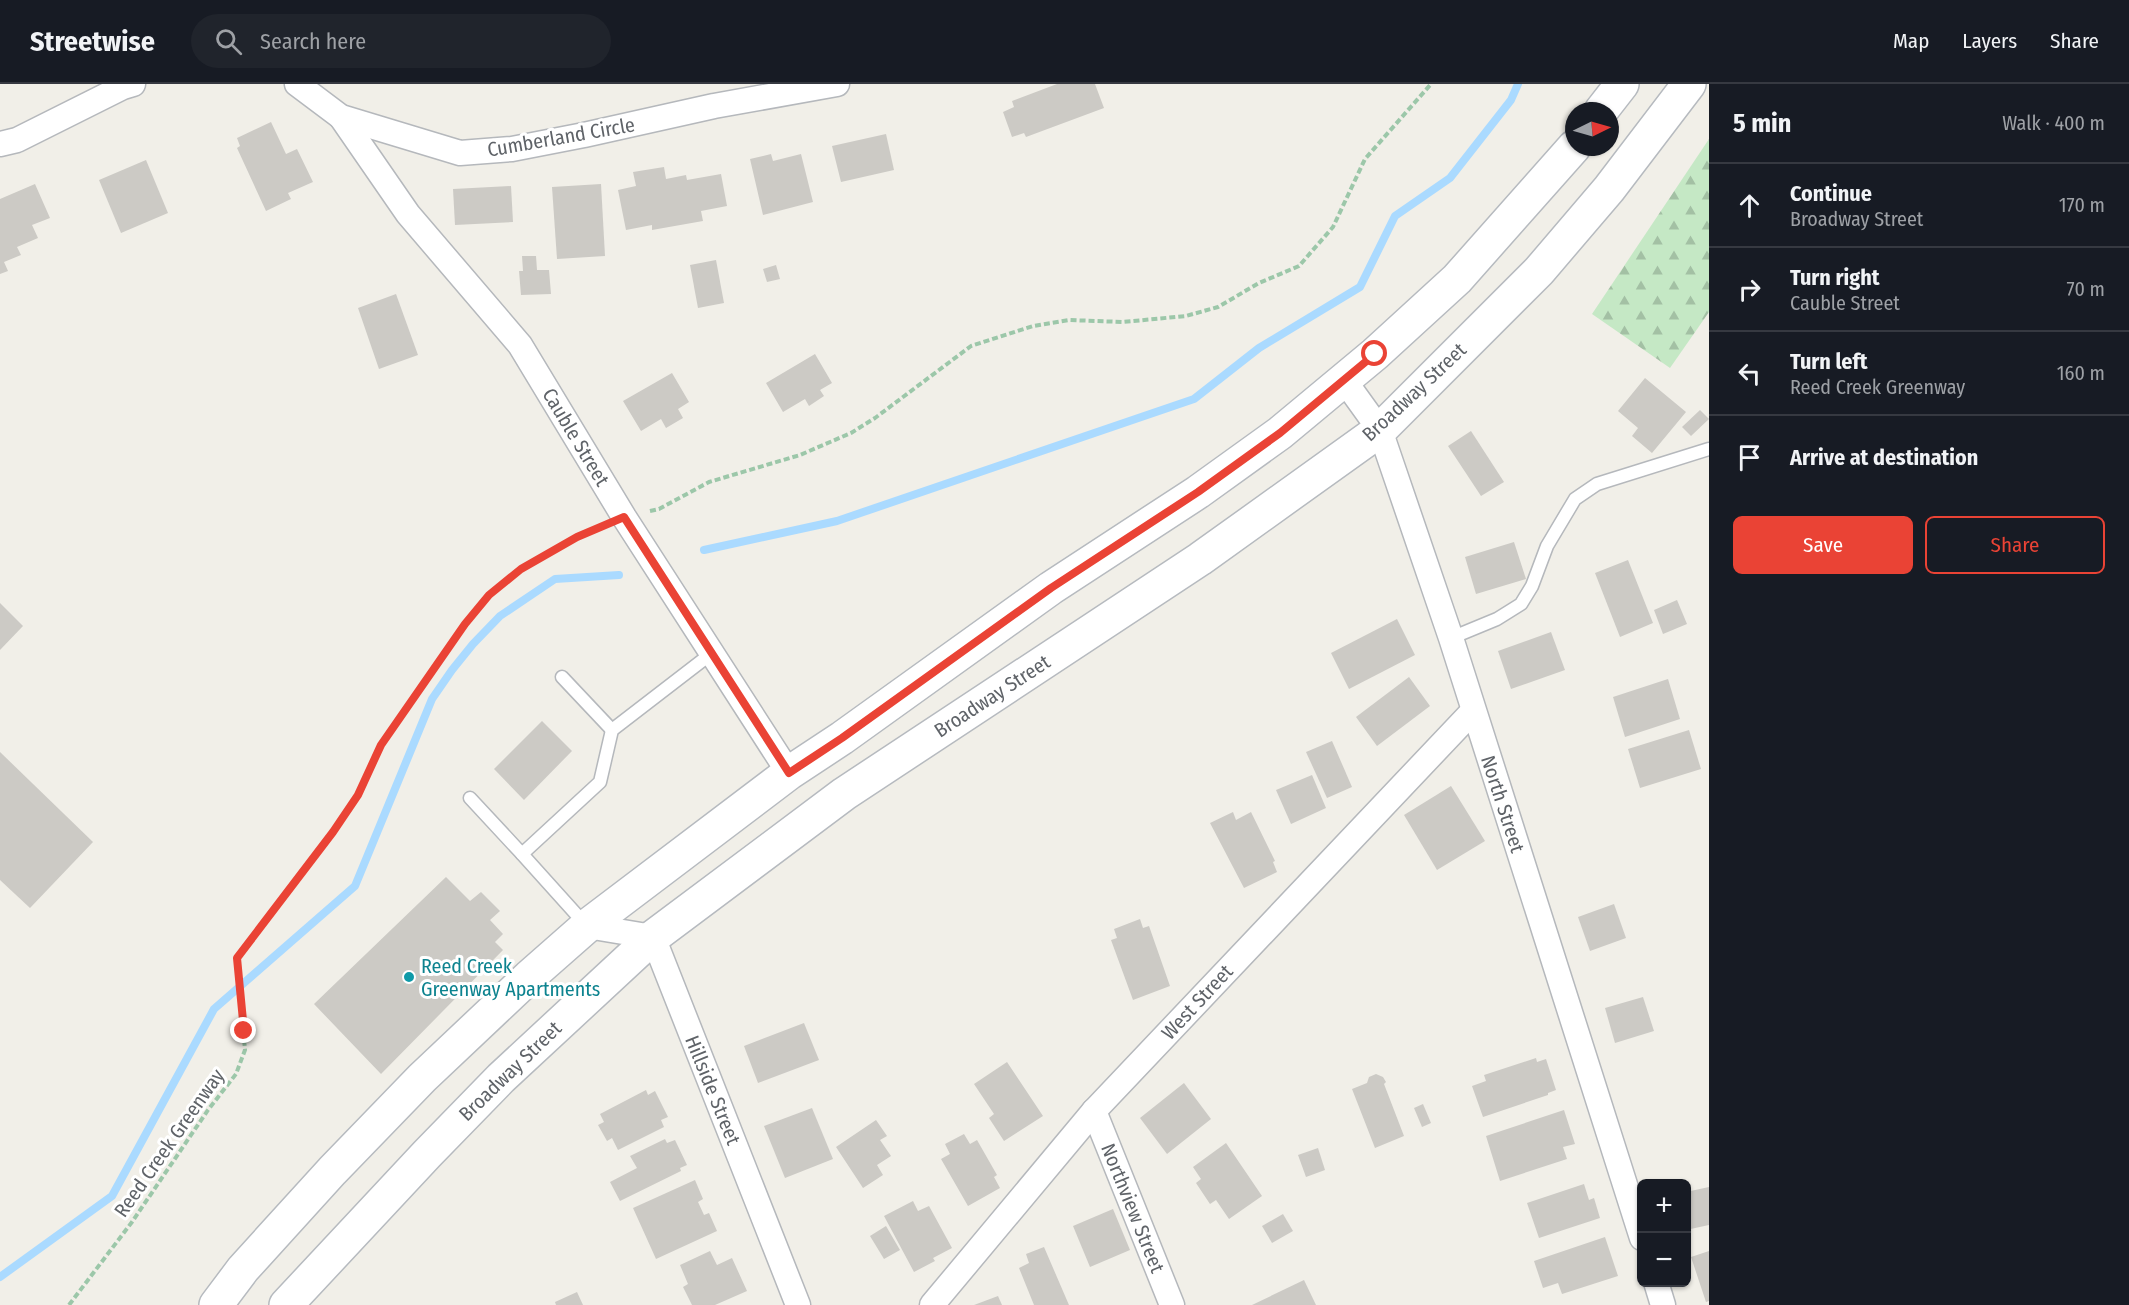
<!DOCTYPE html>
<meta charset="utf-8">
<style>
:root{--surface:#171b24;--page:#20242c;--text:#f1f3f6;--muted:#9ea1a6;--line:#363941;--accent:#ea4335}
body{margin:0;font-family:"Fira Sans Condensed",sans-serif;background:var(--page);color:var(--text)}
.controls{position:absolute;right:18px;bottom:18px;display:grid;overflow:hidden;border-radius:9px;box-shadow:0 2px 4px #0004}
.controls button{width:54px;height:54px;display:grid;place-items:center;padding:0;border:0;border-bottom:2px solid var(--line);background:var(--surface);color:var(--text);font:30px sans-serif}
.compass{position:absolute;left:1565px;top:18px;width:54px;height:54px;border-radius:50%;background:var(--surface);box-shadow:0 2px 4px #0004;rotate:85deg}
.stop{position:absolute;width:18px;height:18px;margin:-14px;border:4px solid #ea4335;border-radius:50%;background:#fff}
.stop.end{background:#ea4335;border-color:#fff;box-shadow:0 2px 6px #0008}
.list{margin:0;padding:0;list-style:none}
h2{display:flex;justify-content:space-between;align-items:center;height:78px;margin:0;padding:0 24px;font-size:26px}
h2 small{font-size:20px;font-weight:400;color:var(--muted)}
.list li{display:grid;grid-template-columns:39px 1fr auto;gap:18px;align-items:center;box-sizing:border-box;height:84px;padding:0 24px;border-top:2px solid var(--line)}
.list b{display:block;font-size:22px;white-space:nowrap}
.list p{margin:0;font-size:20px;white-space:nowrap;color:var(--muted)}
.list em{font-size:20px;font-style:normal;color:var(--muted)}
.actions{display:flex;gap:12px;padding:18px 24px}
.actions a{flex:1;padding:14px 0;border:2px solid var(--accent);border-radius:9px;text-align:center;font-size:21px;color:var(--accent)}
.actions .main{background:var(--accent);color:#fff}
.icon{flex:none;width:33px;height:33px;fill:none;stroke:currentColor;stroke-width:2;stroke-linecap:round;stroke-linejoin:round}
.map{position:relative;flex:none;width:1709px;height:1221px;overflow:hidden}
header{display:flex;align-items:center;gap:36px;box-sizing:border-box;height:84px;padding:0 30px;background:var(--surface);border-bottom:2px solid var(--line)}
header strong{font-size:28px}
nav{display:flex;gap:33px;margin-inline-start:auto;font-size:21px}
.search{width:420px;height:54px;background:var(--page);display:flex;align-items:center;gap:15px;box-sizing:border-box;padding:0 21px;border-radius:33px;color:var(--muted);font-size:22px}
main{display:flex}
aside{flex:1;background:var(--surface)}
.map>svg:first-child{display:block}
.forest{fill:url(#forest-firs)}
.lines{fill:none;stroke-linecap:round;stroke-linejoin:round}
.stream{stroke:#aadaff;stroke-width:8}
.building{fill:#cccac5}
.lane-casing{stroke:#b5b8bc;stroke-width:15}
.street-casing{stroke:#b5b8bc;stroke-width:27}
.secondary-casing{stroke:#b6babf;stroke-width:36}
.path{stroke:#9cc7a9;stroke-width:4;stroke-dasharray:6 3;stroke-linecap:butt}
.lane{stroke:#fff;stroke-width:12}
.street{stroke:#fff;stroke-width:24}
.secondary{stroke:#fff;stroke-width:33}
.route{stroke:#ea4335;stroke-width:8}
.culture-dot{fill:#0f9aa8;stroke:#fff;stroke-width:2}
.labels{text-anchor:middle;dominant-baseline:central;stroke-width:6;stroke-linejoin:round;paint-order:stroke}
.street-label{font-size:20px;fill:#5f6368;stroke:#fff}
.culture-label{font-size:20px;fill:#0d838f;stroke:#fff;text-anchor:start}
</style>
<header>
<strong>Streetwise</strong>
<div class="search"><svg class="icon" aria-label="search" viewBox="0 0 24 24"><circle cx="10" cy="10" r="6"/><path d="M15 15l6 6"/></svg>Search here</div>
<nav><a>Map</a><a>Layers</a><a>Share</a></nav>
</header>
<main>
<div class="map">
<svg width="1709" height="1221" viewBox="0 0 1709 1221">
<defs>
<pattern id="forest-firs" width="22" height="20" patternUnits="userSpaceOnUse" patternTransform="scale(1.5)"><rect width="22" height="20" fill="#c5e8c5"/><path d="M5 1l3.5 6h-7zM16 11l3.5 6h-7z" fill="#a3c0a4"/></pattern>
</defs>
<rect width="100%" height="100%" fill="#f1efe8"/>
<polygon class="forest" points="1709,55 1709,228 1670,284 1592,230"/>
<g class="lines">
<g class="stream">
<polyline points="704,466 837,437 1194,315 1259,264 1360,203 1395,132 1450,94 1511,16 1518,0"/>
<polyline points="0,1193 112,1112 214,925 355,802 432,615 452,586 473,560 500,532 555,495 619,491"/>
</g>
</g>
<g class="building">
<polygon points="1057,0 1095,0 1104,24 1026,53 1024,49 1012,53 1003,28 1014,23 1012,17"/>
<polygon points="271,38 286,70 297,65 313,98 288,109 291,115 266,127 237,64 240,62 237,54"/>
<polygon points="886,50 894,86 841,98 832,62"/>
<polygon points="771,70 773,77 801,70 813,118 763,131 750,75"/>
<polygon points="146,76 168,129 121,149 99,96"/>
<polygon points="664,83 666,95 686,91 687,96 721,90 727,122 701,127 703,137 652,146 652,141 626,146 618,106 636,102 633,88"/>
<polygon points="35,100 50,134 32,141 38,154 17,163 21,171 4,178 8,187 0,190 0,115"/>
<polygon points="601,100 605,172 557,175 552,103"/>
<polygon points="511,102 513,138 455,141 453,105"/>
<polygon points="522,172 536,172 537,186 549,186 551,210 521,211 519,187 523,187"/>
<polygon points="716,176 724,219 698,224 690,181"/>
<polygon points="776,181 780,195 767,198 763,185"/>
<polygon points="396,210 418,271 379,285 358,224"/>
<polygon points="815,270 832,299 820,306 824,312 809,322 805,315 783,328 766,299"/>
<polygon points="672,289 689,318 678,325 683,334 666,344 661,335 641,347 623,317"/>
<polygon points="1645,294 1686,328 1652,369 1632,352 1638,344 1618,327"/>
<polygon points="1700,326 1709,335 1691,352 1682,343"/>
<polygon points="1471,347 1504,398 1481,412 1448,362"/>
<polygon points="1514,458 1526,495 1476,510 1465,473"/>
<polygon points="1628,476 1653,539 1620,553 1595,489"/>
<polygon points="1677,516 1687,540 1663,550 1654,526"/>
<polygon points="0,519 23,542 0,566"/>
<polygon points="1397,535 1415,571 1349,605 1331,569"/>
<polygon points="1551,548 1565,586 1511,605 1498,567"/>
<polygon points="1409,593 1430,622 1377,662 1356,633"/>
<polygon points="1668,595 1680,635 1625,653 1613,613"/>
<polygon points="542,637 572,667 524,716 494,685"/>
<polygon points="1689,646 1701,685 1640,704 1628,665"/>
<polygon points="1332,657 1352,703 1327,714 1306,668"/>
<polygon points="0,668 93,758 30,824 0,796"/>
<polygon points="1312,691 1326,724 1291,740 1276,706"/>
<polygon points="1451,702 1485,757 1437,786 1404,731"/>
<polygon points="1233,728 1236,736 1251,728 1275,777 1273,778 1277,788 1244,804 1210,739"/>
<polygon points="446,793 470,817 481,808 500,827 490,836 503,850 495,858 503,866 381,990 314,920"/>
<polygon points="1614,820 1626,854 1590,867 1578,833"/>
<polygon points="1140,835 1143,844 1149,842 1170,902 1133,916 1111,856 1117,854 1114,845"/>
<polygon points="1643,913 1654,947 1615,959 1605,924"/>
<polygon points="804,939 819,976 758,999 744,962"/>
<polygon points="1536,974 1537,978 1546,975 1556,1006 1548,1009 1548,1011 1483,1033 1472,1002 1486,997 1484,991"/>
<polygon points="1007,978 1043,1032 1004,1057 989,1034 994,1030 974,1000"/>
<polygon points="1376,990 1383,993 1386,998 1384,1000 1404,1052 1375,1064 1352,1005 1367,999 1369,993"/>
<polygon points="1184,999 1211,1035 1167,1070 1140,1034"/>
<polygon points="646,1006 648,1011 655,1007 668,1033 661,1036 664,1043 618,1066 612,1054 607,1057 598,1041 604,1038 600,1030"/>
<polygon points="1423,1020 1431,1039 1422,1043 1414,1024"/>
<polygon points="812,1024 833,1075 785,1094 764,1042"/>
<polygon points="1564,1026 1575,1060 1563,1063 1567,1075 1500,1097 1486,1052"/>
<polygon points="876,1036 887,1052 880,1056 891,1072 877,1081 883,1091 863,1104 836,1063"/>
<polygon points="964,1050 970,1060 977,1056 997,1091 994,1093 1000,1104 968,1122 941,1075 950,1070 945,1060"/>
<polygon points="665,1055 667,1059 675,1056 687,1081 680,1084 681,1087 620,1117 610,1098 637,1084 630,1072"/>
<polygon points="1226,1059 1262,1112 1229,1135 1216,1116 1210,1120 1196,1099 1201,1095 1193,1083"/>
<polygon points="1318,1064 1325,1086 1306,1093 1298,1071"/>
<polygon points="695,1096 703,1115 698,1118 704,1131 709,1129 717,1147 656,1175 633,1124"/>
<polygon points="1584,1100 1589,1116 1594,1114 1600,1134 1539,1154 1527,1119"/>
<polygon points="1709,1103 1709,1141 1686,1146 1686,1108"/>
<polygon points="913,1117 918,1127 929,1122 952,1164 933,1174 935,1177 914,1188 884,1132"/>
<polygon points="1113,1125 1130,1166 1090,1183 1073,1142"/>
<polygon points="1283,1130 1293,1147 1272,1159 1262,1142"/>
<polygon points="886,1142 900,1166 884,1175 870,1152"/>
<polygon points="1605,1153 1618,1192 1562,1210 1558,1199 1543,1204 1534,1177"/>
<polygon points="1044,1163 1069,1221 1034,1221 1019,1184 1029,1179 1026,1170"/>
<polygon points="710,1167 717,1181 732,1174 747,1207 715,1221 692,1221 683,1203 688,1200 680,1181"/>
<polygon points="1709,1167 1709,1217 1706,1218 1691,1173"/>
<polygon points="1304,1196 1316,1221 1252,1221"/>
<polygon points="577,1208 583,1221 556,1221 555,1218"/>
<polygon points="998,1212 1002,1221 974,1221"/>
</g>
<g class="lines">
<defs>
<g id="lane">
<polyline points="1451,554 1497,535 1521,520 1532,502 1547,462 1575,415 1597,400 1709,365"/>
<polyline points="562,593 612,646"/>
<polyline points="470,714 522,770"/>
<polyline points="585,840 522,770 600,698 612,646 712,569"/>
</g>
<g id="street">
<polyline points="297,0 341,33 460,69 512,65 584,51 714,22 837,0"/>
<polyline points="341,33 408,130 520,261 624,433 789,689"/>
<polyline points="0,60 17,56 123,3 133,0"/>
<polyline points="1344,296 1380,346 1451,554 1642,1154"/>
<polyline points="587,842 653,853 798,1221"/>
<polyline points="1094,1027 1172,1221"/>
<polyline points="1656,1198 1663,1221"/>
<polyline points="932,1221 1094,1027 1473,627"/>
</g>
<g id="secondary">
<polyline points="1601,27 1622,0"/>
<polyline points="216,1221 243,1185 332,1087 422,994 529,893 587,842 789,689 842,654 1051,504 1198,408 1280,349 1375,270 1457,195 1574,63"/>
<polyline points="286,1221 427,1070 501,994 653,853 844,710 1200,475 1380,346 1539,187 1609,105 1689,0"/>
</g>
</defs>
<use href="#lane" class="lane-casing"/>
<use href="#street" class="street-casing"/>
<use href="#secondary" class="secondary-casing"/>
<g class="path">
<polyline points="650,427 659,425 709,398 800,371 851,349 875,334 971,262 1033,242 1069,236 1123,238 1186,232 1218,223 1259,199 1299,182 1333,143 1365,75 1431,0"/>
<polyline points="69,1221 132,1138 208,1026 236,990 245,966 237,874 333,748 358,711 381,661 465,540 489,511 521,485 577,453 600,443"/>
</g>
<use href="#lane" class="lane"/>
<use href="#street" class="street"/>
<use href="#secondary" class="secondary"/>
</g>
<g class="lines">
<polyline class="route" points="244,947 237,874 333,748 358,711 381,661 465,540 489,511 521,485 577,453 624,433 789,689 842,654 1051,504 1198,408 1280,349 1375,270"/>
</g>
<circle class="culture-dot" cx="409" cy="893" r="6"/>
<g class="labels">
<g class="street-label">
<text transform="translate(561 53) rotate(-10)">Cumberland Circle</text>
<text transform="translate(1414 308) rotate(-43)">Broadway Street</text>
<text transform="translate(576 353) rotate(59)">Cauble Street</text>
<text transform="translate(992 612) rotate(-33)">Broadway Street</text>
<text transform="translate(1503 720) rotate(72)">North Street</text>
<text transform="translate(1197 918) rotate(-47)">West Street</text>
<text transform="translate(510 987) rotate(-44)">Broadway Street</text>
<text transform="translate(713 1006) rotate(68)">Hillside Street</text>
<text transform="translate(169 1059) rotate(-55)">Reed Creek Greenway</text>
<text transform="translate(1133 1124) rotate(68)">Northview Street</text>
</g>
<g class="culture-label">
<text x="421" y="882">Reed Creek<tspan x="421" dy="23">Greenway Apartments</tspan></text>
</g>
</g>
</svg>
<div class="controls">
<button>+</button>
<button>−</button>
</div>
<svg class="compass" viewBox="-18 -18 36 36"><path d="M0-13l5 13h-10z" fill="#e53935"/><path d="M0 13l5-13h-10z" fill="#9ea1a6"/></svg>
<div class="stop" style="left:1375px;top:270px"></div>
<div class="stop end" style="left:244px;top:947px"></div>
</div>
<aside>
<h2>5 min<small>Walk · 400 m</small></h2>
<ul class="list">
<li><svg class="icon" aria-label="ahead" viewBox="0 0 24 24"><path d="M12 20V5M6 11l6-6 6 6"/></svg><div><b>Continue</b><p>Broadway Street</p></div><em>170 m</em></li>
<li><svg class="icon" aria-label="right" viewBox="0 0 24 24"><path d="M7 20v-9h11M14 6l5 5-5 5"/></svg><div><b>Turn right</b><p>Cauble Street</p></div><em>70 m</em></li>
<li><svg class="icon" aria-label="left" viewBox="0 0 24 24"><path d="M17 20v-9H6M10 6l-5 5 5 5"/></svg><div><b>Turn left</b><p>Reed Creek Greenway</p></div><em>160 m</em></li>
<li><svg class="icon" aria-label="arrive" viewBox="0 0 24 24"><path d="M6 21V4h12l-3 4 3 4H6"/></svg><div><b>Arrive at destination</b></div></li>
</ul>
<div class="actions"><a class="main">Save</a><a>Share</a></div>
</aside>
</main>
